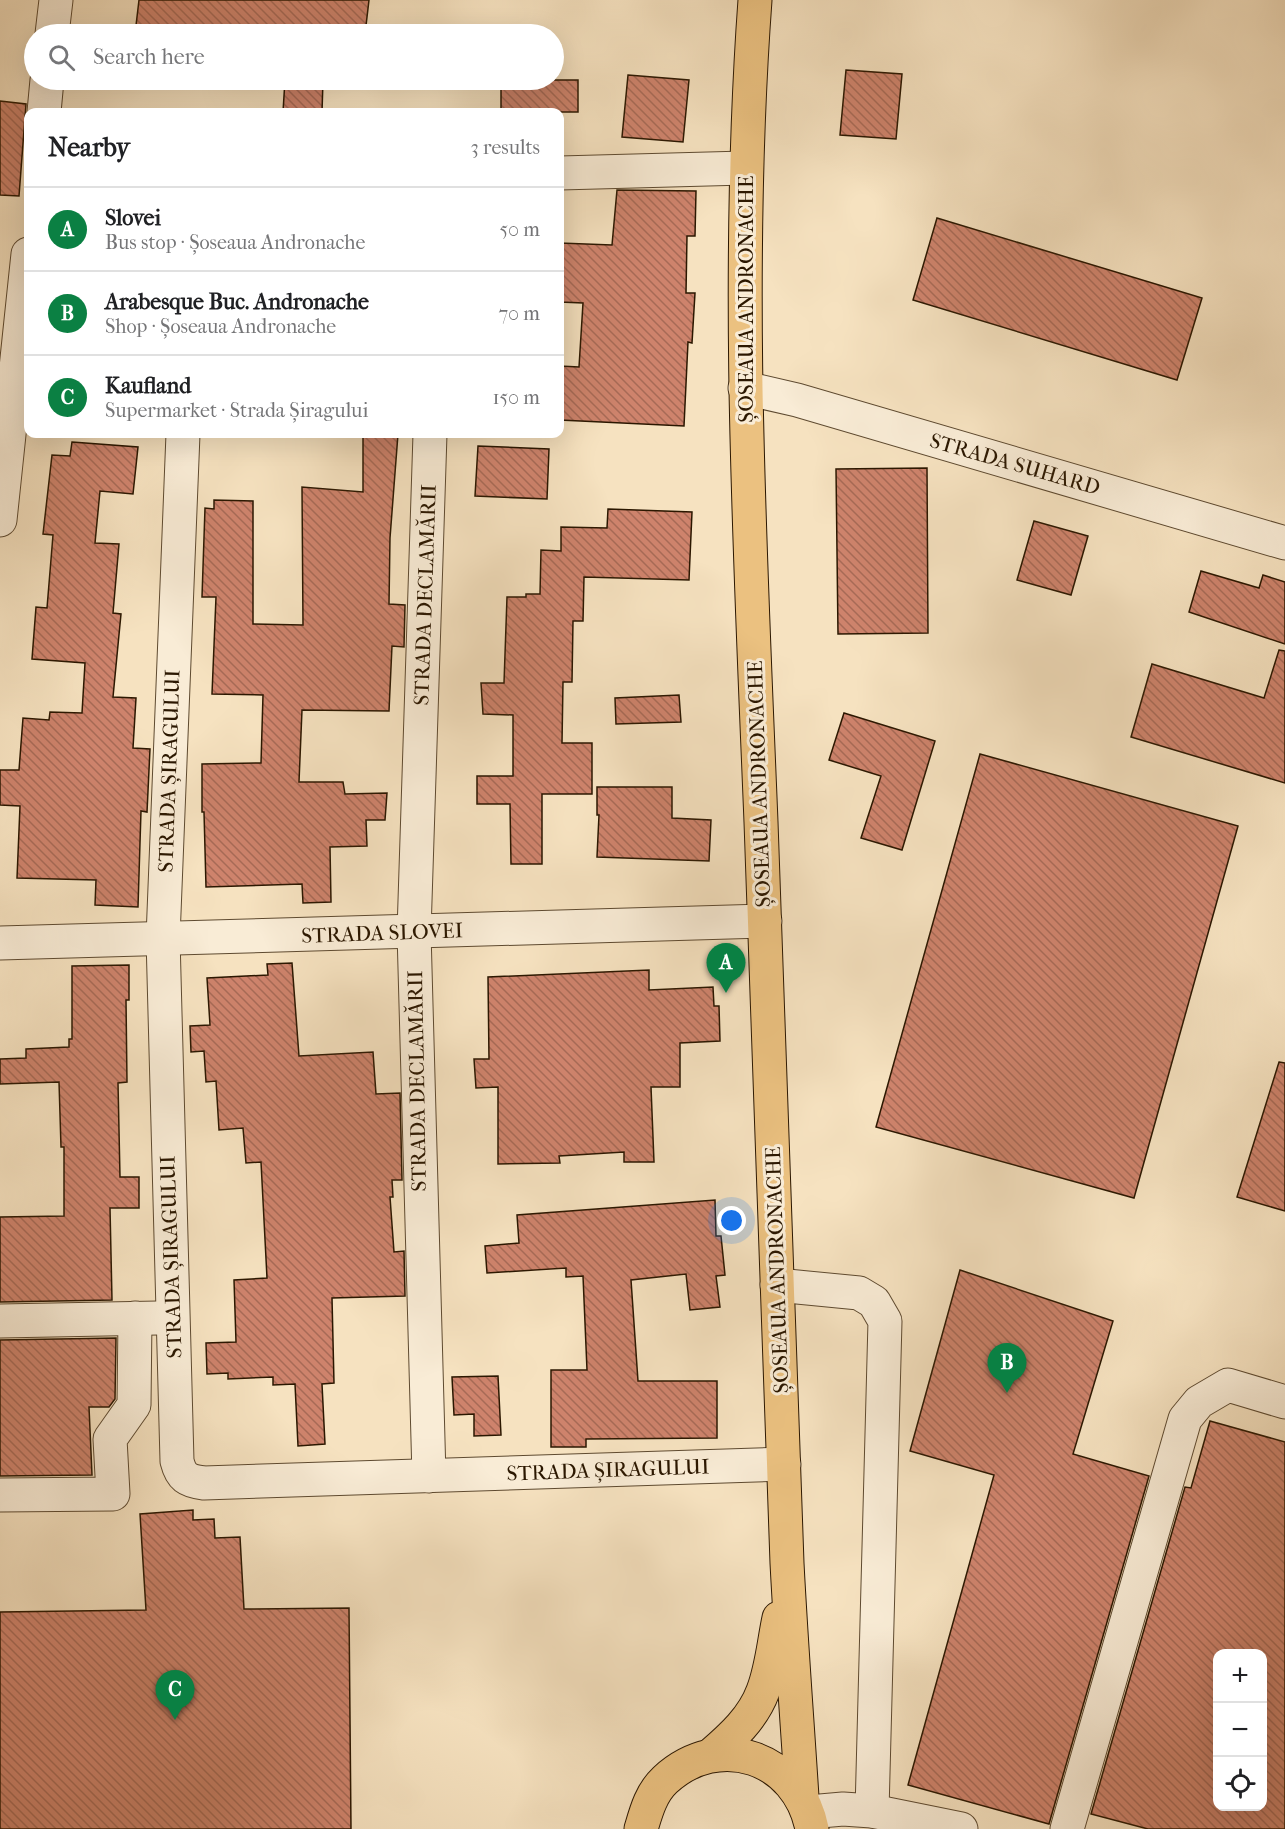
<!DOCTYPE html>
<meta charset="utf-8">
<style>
:root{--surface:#fff;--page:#f2f2f2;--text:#202124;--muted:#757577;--line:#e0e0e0;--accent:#0b8043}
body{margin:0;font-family:"IM FELL French Canon",serif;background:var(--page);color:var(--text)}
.controls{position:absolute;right:18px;bottom:18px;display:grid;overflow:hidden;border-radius:12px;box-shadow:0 6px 24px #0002}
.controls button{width:54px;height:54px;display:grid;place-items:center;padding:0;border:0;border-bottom:2px solid var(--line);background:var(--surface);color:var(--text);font:30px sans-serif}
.you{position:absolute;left:732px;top:1221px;width:21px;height:21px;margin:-15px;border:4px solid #fff;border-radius:50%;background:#1a73e8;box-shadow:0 0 0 9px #1a73e833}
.badge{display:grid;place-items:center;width:39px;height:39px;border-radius:50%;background:var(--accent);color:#fff;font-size:20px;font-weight:700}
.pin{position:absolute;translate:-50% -50px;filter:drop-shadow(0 2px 3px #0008)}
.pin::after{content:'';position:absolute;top:32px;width:21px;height:18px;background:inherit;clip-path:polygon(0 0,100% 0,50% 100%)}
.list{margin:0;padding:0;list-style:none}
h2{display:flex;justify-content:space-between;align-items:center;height:78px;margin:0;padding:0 24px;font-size:26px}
h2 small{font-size:20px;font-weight:400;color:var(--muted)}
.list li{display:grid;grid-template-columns:39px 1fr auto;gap:18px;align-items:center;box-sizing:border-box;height:84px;padding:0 24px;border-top:2px solid var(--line)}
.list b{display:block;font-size:22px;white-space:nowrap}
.list p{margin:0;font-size:20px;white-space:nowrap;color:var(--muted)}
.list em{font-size:20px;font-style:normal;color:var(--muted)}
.icon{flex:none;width:33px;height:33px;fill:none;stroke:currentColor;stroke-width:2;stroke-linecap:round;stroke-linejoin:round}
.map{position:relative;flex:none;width:1285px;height:1829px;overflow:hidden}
.search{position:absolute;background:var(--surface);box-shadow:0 6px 24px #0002;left:24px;top:24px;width:540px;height:66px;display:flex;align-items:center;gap:15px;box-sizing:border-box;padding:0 21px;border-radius:33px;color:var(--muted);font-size:22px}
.panel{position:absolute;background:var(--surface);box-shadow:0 6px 24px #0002;left:24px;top:108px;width:540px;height:330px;border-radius:12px}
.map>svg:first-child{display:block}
.building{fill:url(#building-back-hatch);stroke:#2b1700;stroke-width:1.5;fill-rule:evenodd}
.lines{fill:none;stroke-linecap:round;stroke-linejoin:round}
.minor-casing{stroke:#5e4a30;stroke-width:35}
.major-casing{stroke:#2b1700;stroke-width:35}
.minor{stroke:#f9ecd6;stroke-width:33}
.major{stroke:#ebc180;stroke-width:33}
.labels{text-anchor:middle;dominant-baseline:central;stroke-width:6;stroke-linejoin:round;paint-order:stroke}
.street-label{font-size:21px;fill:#2b1700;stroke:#f9ecd6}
</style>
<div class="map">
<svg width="1285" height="1829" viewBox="0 0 1285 1829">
<defs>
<pattern id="building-back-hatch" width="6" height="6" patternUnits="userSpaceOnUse" patternTransform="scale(1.5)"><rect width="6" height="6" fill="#ce836c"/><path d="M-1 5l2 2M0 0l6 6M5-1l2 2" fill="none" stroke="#a76a56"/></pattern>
</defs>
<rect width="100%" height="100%" fill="#f6e2c0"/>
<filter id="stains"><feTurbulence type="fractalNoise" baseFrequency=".00333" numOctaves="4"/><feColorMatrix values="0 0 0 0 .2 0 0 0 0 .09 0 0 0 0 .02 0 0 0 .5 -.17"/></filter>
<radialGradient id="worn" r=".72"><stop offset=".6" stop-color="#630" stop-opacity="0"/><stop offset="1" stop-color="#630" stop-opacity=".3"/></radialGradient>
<g class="building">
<polygon points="139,0 369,0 365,34 135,34"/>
<polygon points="846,70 902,74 896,139 840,135"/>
<polygon points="628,75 689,80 683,142 622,137"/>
<polygon points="285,80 323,80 322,112 283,112"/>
<rect x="501" y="80" width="77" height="32"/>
<polygon points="0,101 26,104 19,196 0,195"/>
<polygon points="617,190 696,191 695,236 687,236 686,293 695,293 692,343 688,342 684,426 560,420 560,366 579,367 583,303 560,302 560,243 612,245"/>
<polygon points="937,218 1202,298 1177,380 913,300"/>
<polygon points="363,434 398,434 390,538 389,604 405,605 404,647 392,646 389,711 302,710 299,782 343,782 345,794 387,793 385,820 366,820 367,846 330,847 331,902 303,903 302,884 206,887 204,812 202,812 202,764 261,763 263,695 212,694 216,597 202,597 205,508 214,509 214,500 253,501 253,624 303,625 302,487 363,492"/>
<polygon points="72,442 138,447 133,494 100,491 95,543 119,544 113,613 121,614 113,697 136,698 133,748 150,749 147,812 141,811 138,907 95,905 96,880 17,878 20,806 0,805 0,770 19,770 23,718 49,720 50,712 82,713 85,663 32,659 36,607 47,608 53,535 43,534 52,455 70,456"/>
<polygon points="478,446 549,449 547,499 475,496"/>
<polygon points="927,468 928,633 838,634 836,469"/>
<polygon points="608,509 692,512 689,580 584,577 583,621 573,621 572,682 563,682 562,743 592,743 592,794 542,794 542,864 511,864 510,804 477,804 477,776 513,776 513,715 483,714 481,683 504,683 507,597 526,597 526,594 540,594 541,550 561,551 561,527 607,528"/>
<polygon points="1034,521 1088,536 1071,595 1017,580"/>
<polygon points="1201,571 1259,588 1263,575 1285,582 1285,644 1189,612"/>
<polygon points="1279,650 1285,651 1285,783 1131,737 1152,664 1264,698"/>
<polygon points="679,695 681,722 616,724 615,698"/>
<polygon points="844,713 935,741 902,850 861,838 881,776 829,760"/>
<polygon points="980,754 1238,826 1134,1198 876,1127"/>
<polygon points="597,787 672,787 672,818 711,820 709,861 597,857 599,815 597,815"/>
<polygon points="292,963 299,1056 373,1052 376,1094 400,1093 402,1180 392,1180 393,1197 390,1197 394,1252 404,1251 405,1296 332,1298 334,1383 322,1384 325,1444 298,1446 295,1384 273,1385 273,1377 228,1379 228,1373 207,1374 206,1343 236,1342 234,1280 267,1278 261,1162 246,1163 243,1128 219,1130 216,1081 206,1082 204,1051 191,1052 190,1026 210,1025 207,978 268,975 267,964"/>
<polygon points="129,965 129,1000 126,1000 127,1082 118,1083 120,1177 139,1177 139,1208 110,1208 112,1300 0,1302 0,1217 64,1216 64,1147 61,1147 59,1082 0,1084 0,1059 26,1058 26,1049 69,1047 69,1039 72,1039 72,966"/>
<polygon points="649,970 649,990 713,987 714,1006 719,1006 720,1041 680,1043 680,1087 651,1087 654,1162 624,1162 624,1152 559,1156 560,1163 498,1164 498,1087 476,1088 474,1059 489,1059 488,977"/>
<polygon points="1279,1062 1285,1063 1285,1211 1237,1197"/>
<polygon points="715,1200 716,1236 721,1236 725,1275 716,1276 720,1307 690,1310 686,1274 631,1280 638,1381 717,1381 717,1438 586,1439 586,1447 551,1447 551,1370 587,1370 583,1276 566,1277 566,1268 487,1273 485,1246 519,1243 517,1215"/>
<polygon points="960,1270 1113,1321 1073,1454 1149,1476 1049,1824 908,1785 994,1475 910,1451"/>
<polygon points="116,1338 115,1399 109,1407 89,1407 92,1475 0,1476 0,1340"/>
<polygon points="498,1376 501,1435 474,1436 474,1414 454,1415 452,1377"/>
<path d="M 1210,1421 L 1285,1442 L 1285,1829 L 1148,1829 L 1091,1814 L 1185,1487 L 1191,1488 ZM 1218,1653 L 1263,1653 L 1263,1806 L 1218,1806 Z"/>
<polygon points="193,1510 193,1520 214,1519 215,1538 240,1537 244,1609 349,1608 351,1829 0,1829 0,1612 146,1610 140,1514"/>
</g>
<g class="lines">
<defs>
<g id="minor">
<polyline points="52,34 56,0"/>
<polyline points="44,112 47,80"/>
<polyline points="560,173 745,168"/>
<polyline points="745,388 797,400 1285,543"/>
<path d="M 183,434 L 163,938 L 177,1461 C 181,1477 187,1481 204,1483 L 784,1464"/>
<polyline points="0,520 28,254"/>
<polyline points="0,943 765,921"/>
<polyline points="777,1285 859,1293 874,1302 885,1321 872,1811"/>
<polyline points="0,1321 158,1318"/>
<polyline points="429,1476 414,932 430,434"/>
<polyline points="0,1495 113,1494 110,1439 134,1405 135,1318"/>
<polyline points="809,1812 843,1809 872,1811 961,1829"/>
<polyline points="1067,1829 1185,1419 1199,1402 1228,1385 1285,1402"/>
</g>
<g id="major">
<path d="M 755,0 C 735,274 750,548 761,822 C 771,1069 777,1316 787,1563 C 791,1641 797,1719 802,1797"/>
<path d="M 711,1755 C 732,1737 753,1718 763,1691 C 772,1668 774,1641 779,1618"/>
<path d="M 641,1829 C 646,1812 651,1793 665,1780 C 719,1730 798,1757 812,1829"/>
</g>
</defs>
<use href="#minor" class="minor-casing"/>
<use href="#major" class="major-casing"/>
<use href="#minor" class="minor"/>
<use href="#major" class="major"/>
</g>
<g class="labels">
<g class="street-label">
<text transform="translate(746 299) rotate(-90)">ȘOSEAUA ANDRONACHE</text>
<text transform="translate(1015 464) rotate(16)">STRADA SUHARD</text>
<text transform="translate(425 595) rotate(-88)">STRADA DECLAMĂRII</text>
<text transform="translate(169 771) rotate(-88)">STRADA ȘIRAGULUI</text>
<text transform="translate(759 784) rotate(-92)">ȘOSEAUA ANDRONACHE</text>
<text transform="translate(382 933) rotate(-2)">STRADA SLOVEI</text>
<text transform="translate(417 1081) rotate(-91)">STRADA DECLAMĂRII</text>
<text transform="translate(171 1257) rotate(-92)">STRADA ȘIRAGULUI</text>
<text transform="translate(777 1270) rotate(-92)">ȘOSEAUA ANDRONACHE</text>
<text transform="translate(608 1470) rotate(-2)">STRADA ȘIRAGULUI</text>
</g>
</g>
<rect width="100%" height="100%" filter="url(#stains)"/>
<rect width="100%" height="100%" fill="url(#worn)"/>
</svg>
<div class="controls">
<button>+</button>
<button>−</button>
<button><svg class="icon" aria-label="locate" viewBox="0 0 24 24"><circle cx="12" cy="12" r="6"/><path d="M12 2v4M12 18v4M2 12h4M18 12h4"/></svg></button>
</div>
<div class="you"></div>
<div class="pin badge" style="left:726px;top:993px">A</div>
<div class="pin badge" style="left:1007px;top:1393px">B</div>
<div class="pin badge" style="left:175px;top:1720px">C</div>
<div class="search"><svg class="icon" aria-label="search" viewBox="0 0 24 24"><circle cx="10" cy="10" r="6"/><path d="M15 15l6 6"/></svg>Search here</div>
<section class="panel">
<h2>Nearby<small>3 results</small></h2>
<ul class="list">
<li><span class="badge">A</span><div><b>Slovei</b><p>Bus stop · Șoseaua Andronache</p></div><em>50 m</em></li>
<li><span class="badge">B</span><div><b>Arabesque Buc. Andronache</b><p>Shop · Șoseaua Andronache</p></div><em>70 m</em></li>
<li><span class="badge">C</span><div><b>Kaufland</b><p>Supermarket · Strada Șiragului</p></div><em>150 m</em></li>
</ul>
</section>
</div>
